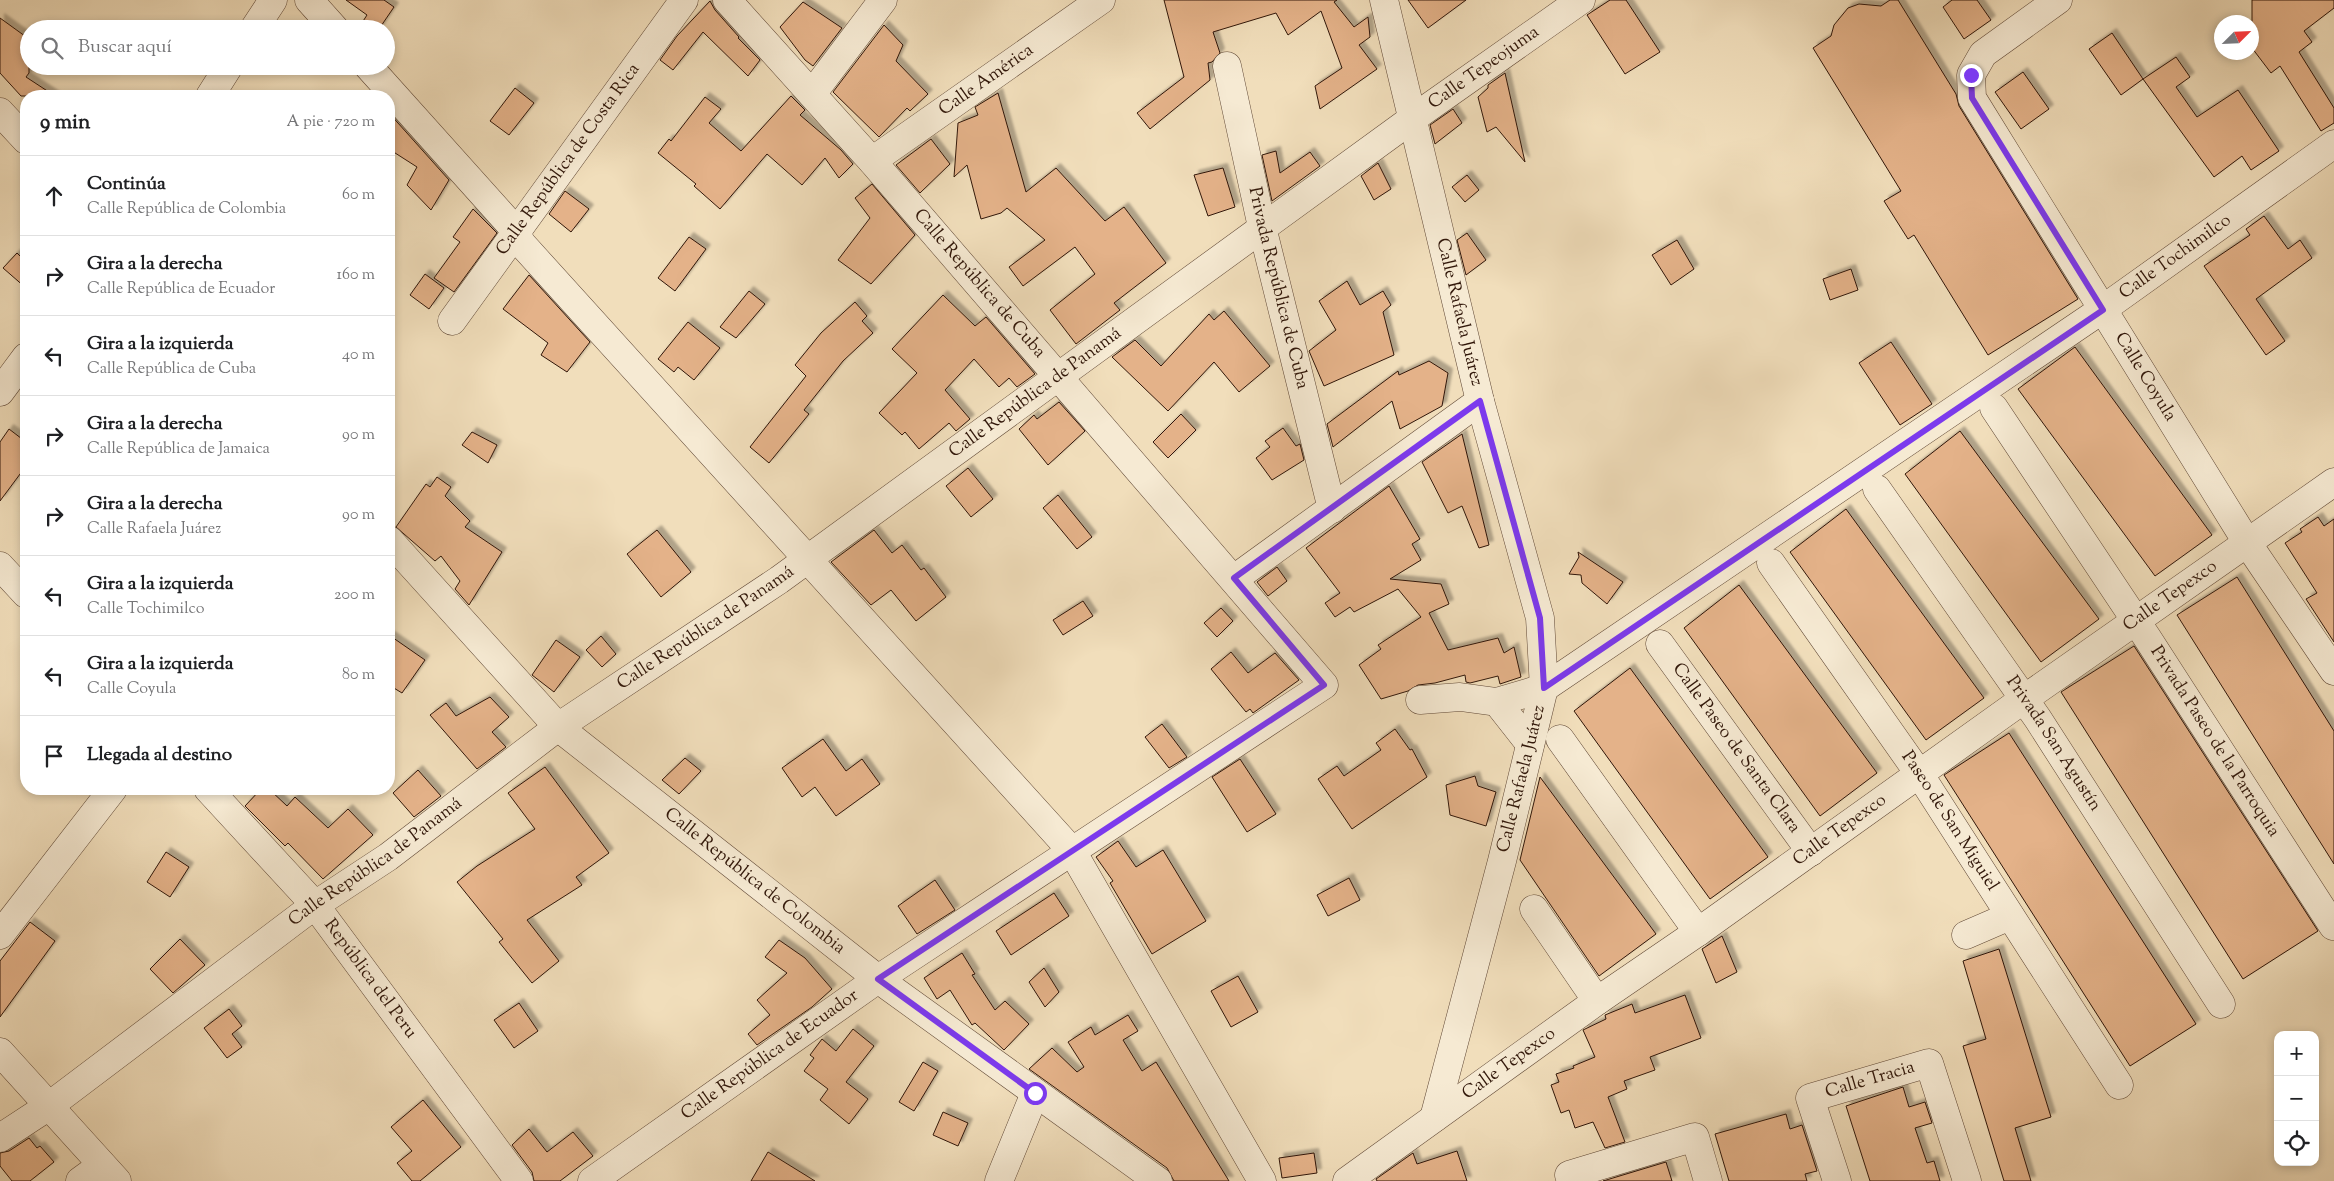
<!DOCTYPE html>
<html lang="es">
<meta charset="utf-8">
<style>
:root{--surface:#fff;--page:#f2f2f2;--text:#202124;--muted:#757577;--line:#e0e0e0}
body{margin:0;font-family:"Sorts Mill Goudy",serif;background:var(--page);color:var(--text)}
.controls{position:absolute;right:15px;bottom:15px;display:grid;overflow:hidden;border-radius:10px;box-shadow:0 2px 8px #0003}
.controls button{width:45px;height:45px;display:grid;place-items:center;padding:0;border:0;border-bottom:1px solid var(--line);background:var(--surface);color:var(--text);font:25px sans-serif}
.compass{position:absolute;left:2214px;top:15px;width:45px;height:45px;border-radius:50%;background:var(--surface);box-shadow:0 2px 8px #0003;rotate:66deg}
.stop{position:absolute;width:15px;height:15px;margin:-11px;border:4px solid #7c3aed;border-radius:50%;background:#fff}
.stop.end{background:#7c3aed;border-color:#fff;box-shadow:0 1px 5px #0008}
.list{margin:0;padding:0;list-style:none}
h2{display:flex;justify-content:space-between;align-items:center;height:65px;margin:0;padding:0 20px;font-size:21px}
h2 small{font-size:16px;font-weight:400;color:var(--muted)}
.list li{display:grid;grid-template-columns:32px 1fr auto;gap:15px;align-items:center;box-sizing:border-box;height:80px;padding:0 20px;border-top:1px solid var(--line)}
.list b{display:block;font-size:19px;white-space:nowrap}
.list p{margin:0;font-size:16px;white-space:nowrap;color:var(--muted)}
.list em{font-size:16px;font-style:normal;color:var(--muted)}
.icon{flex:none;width:28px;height:28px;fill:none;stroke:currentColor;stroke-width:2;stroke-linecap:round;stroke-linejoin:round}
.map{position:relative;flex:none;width:2334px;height:1181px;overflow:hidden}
.search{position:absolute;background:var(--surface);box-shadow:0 2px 8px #0003;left:20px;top:20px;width:375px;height:55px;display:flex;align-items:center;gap:12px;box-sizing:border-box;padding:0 18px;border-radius:28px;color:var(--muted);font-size:19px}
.panel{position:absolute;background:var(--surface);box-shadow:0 2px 8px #0003;left:20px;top:90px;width:375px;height:705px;border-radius:20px}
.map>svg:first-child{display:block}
.building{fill:#e4b289;stroke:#301609;filter:url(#shadow)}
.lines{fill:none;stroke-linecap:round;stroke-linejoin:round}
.minor-casing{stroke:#604836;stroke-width:29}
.minor{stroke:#f6ead3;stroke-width:28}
.route{stroke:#7c3aed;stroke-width:6}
.labels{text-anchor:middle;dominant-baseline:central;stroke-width:4;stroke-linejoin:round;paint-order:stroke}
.street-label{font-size:18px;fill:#301609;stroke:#f6ead3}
</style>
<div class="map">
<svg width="2334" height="1181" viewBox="0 0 2334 1181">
<defs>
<filter id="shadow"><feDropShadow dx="4.5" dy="-4.5" stdDeviation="1" flood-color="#0004"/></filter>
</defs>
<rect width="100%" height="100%" fill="#f1debb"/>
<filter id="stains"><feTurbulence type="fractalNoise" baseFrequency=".004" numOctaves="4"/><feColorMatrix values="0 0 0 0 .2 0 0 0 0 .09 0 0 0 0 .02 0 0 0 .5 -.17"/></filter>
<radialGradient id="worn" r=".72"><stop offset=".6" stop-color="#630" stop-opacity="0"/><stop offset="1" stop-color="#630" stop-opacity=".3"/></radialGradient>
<g class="building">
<polygon points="346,0 384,0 394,7 379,29 358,29 367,15"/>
<polygon points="1164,0 1337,0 1334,2 1354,27 1368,17 1370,37 1359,45 1377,69 1320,109 1315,86 1342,68 1321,11 1288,35 1276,13 1213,32 1220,53 1212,62 1208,63 1210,80 1150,129 1137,113 1184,77"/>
<polygon points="1408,0 1466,0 1428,28"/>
<polygon points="1610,0 1626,0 1660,52 1625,74 1587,15"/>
<polygon points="1890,0 1898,0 1956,94 1959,106 2078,299 1988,355 1914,235 1908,239 1884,201 1901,191 1813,48 1831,36 1834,25 1848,8 1859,4 1881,6"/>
<polygon points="1952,0 1977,0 1991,20 1964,39 1943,7"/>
<polygon points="2252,0 2334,0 2334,8 2304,31 2312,42 2299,52 2334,108 2334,123 2321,131 2280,66 2271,73 2252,48"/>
<polygon points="710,1 715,10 739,37 738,38 760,60 748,76 703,32 673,70 660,60 677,36"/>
<polygon points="803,2 842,28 813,66 805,60 780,27"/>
<polygon points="0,18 29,39 29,73 26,77 55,96 21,96 0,73"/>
<polygon points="884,25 903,45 896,61 928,94 910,111 907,108 879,137 833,92"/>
<polygon points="2112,33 2143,79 2121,95 2089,49"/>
<polygon points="2176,57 2190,77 2176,87 2197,117 2238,90 2279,151 2251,170 2242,156 2214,177 2143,79"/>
<polygon points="2023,72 2049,109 2021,129 1995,92"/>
<polygon points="1505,73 1525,162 1496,127 1487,132 1478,97 1488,88 1488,85"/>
<polygon points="515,88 534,103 509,135 490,121"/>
<polygon points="998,93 1026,192 1056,168 1105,221 1124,207 1166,263 1114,303 1120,310 1076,344 1050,310 1095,274 1075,247 1023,286 1009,267 1045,240 1007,208 1001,213 981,219 967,165 954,177 958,123 978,115 975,107"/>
<polygon points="791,96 805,110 800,115 841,150 853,164 839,178 825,158 802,185 767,154 720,209 694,186 696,184 658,153 669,139 671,141 705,97 721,109 709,123 741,151"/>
<polygon points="1453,109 1462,123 1435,144 1430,125"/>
<polygon points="389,113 449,180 431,210 407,185 417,167 392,151 389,157"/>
<polygon points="931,139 950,164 920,193 896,165"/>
<polygon points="1276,151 1280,173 1310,152 1320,166 1272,201 1262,155"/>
<polygon points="1378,163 1391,189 1374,200 1361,176"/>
<polygon points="1223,168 1235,207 1208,216 1194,175"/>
<polygon points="1467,175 1479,190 1465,202 1452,187"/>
<polygon points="872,184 915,235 871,284 838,260 870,218 855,198"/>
<polygon points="565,191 589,209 571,232 549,214"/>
<polygon points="473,209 497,233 454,292 434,278 460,242 453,237"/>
<polygon points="2264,216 2288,249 2300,240 2312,258 2256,299 2285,341 2266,355 2204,266 2250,235 2246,229"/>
<polygon points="1467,233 1486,260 1466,275 1457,240"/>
<polygon points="689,237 706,249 675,291 658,278"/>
<polygon points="1677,240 1694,269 1671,285 1652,255"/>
<polygon points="17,253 26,262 26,288 3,268"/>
<polygon points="1851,269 1858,290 1830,300 1823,279"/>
<polygon points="425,274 444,288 429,309 410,295"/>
<polygon points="529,275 590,342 567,372 541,355 548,343 503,309"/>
<polygon points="1347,281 1360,305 1383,291 1391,305 1383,312 1394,355 1324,386 1309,351 1336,330 1319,301"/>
<polygon points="749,291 765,304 736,338 720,327"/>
<polygon points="943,295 975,326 986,317 1035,374 1017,387 1009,378 999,387 974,359 945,390 970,419 956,431 949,423 919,449 905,432 902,435 879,413 917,373 892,349"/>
<polygon points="855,302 867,316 862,321 873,333 843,361 804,410 809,414 769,463 750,447 806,376 795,365 821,333"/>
<polygon points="1224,311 1270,366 1239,392 1214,362 1168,411 1112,357 1135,340 1161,366 1209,314 1214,320"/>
<polygon points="688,322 720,348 694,380 678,367 674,372 658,359"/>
<polygon points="1891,342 1932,404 1900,425 1859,363"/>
<polygon points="2075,347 2212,535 2155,576 2018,389"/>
<polygon points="1429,361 1448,373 1442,406 1400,429 1392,401 1333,447 1327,424 1398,371 1399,375"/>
<polygon points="1059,402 1085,431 1048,465 1019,429 1034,415 1037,419"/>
<polygon points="1181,414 1196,430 1168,458 1153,442"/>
<polygon points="1283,428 1296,446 1300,444 1304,460 1272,480 1256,458 1270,447 1265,441"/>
<polygon points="9,429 26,442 26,466 0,501 0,442"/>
<polygon points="1960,431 2099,619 2041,662 1905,474"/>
<polygon points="472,432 497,445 488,463 462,445"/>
<polygon points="1462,434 1489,545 1479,548 1462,506 1448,513 1422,462"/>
<polygon points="968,468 993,499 971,517 946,486"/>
<polygon points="437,477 451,487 445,496 470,521 465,527 502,552 469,605 455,589 460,581 441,556 435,561 396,527 426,484 430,487"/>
<polygon points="1389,486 1420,539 1412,544 1421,560 1390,579 1441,584 1449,604 1429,613 1448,650 1498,638 1504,653 1514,647 1521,677 1500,684 1498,676 1470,683 1466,682 1465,675 1435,683 1418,685 1408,691 1381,699 1359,665 1381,649 1378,645 1421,617 1398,589 1354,612 1350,607 1335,617 1325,603 1340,593 1306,548"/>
<polygon points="1058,495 1092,537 1077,549 1043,508"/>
<polygon points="1846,509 1984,698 1926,740 1790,552"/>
<polygon points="2318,517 2324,526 2334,519 2334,642 2306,599 2317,593 2285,543 2302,532 2300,529"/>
<polygon points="657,530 691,572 661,597 627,554"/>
<polygon points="874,530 892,553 902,545 921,570 924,568 946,597 916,621 891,590 871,605 831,562"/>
<polygon points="1578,552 1623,582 1607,604 1582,583 1581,575 1569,574 1579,557"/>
<polygon points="1277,567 1287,581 1268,596 1257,582"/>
<polygon points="2237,577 2334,731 2334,864 2177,615"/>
<polygon points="1739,585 1877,773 1820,816 1684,628"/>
<polygon points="1083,601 1093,616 1063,635 1053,620"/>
<polygon points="1221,608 1233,621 1217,637 1204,623"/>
<polygon points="389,635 425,660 402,693 389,685"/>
<polygon points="601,636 616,654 602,667 586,650"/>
<polygon points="556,640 580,657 554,692 532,675"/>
<polygon points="2134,646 2318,931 2243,979 2061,692"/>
<polygon points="1231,652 1248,673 1275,653 1299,680 1253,713 1250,709 1246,712 1211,669"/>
<polygon points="1630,668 1768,857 1710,899 1574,711"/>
<polygon points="490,697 509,717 492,732 506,747 477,769 430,715 446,703 456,716"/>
<polygon points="1162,724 1187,757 1169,768 1145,737"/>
<polygon points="1395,729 1410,750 1412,749 1427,777 1352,829 1318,779 1337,766 1344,776 1381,750 1376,743"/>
<polygon points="2009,733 2196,1024 2130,1066 1944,775"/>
<polygon points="823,739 846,771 862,759 880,784 836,816 815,787 802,797 782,768"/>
<polygon points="685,758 701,771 679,794 662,780"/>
<polygon points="1240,759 1276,814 1247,832 1212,777"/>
<polygon points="545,767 609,853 576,877 582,885 527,920 559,961 532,983 499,942 503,939 457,882 477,866 535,829 508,793"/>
<polygon points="418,770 441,796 414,817 393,793"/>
<polygon points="1475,776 1478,786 1496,792 1486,826 1450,815 1446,785"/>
<polygon points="1540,777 1656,934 1599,976 1520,860"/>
<polygon points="261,789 269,789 287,806 295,797 328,828 348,809 373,835 323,879 288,843 285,846 245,806"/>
<polygon points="1118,841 1136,867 1163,850 1206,921 1152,954 1110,883 1113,881 1096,857"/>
<polygon points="166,852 189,867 170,897 147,882"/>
<polygon points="1349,878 1360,900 1328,916 1317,895"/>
<polygon points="935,880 955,910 917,934 898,906"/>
<polygon points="1054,893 1069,916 1011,955 996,931"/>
<polygon points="30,922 55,941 0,1017 0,961"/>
<polygon points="1722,936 1737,972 1716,983 1702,949"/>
<polygon points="180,939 205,965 173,993 150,969"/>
<polygon points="779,940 805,958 832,989 812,1007 757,1045 748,1034 770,1015 757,1000 787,973 765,957"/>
<polygon points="1999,949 2051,1117 2015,1128 2031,1181 2004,1181 1963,1046 1986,1039 1963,961"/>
<polygon points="962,953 975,974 972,975 995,1010 1005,1001 1029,1024 1004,1050 975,1023 972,1025 950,990 937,999 924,978"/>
<polygon points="1044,968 1059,992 1045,1007 1029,982"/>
<polygon points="1238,976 1258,1012 1231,1027 1211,991"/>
<polygon points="1685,995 1701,1038 1650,1057 1655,1070 1624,1081 1627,1089 1608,1097 1625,1142 1605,1148 1593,1122 1575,1128 1569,1110 1561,1113 1551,1085 1559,1082 1556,1074 1574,1068 1573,1066 1595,1057 1583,1030 1606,1019 1605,1015 1632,1004 1635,1013"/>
<polygon points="519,1003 538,1031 514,1048 494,1020"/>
<polygon points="229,1009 242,1026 232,1034 242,1047 227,1058 204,1028"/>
<polygon points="1128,1015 1138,1031 1123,1040 1142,1071 1156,1062 1229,1181 1174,1181 1167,1168 1029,1069 1052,1048 1077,1072 1084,1067 1068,1042 1091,1027 1095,1035"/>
<polygon points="853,1029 874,1046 846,1082 868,1099 849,1124 820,1100 828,1089 804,1071 814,1058 810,1055 822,1039 836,1051"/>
<polygon points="923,1062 938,1071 914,1111 899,1102"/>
<polygon points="1903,1087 1909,1107 1925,1102 1932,1123 1915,1128 1927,1163 1934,1161 1940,1181 1870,1181 1846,1106"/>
<polygon points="423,1100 461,1147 420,1181 412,1181 397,1163 412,1151 391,1127"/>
<polygon points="943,1112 968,1123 958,1146 933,1135"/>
<polygon points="1786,1114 1790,1129 1802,1125 1817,1171 1805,1174 1807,1181 1729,1181 1715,1134"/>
<polygon points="529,1129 547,1152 573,1132 593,1156 560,1181 534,1181 532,1172 512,1145"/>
<polygon points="29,1138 37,1148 40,1146 54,1162 30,1181 12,1181 0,1166 0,1153 9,1151"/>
<polygon points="1457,1151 1467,1181 1377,1181 1376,1179 1413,1153 1417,1164"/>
<polygon points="768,1152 815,1181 751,1181"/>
<polygon points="1314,1153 1317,1173 1282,1178 1279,1158"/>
<polygon points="1666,1162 1672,1181 1603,1181"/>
</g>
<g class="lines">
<defs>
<g id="minor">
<polyline points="309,0 335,29"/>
<path id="s1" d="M 1384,0 L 1480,401 L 1540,618 L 1544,688 L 1502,861 L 1434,1118"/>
<path id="s2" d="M 2058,0 L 1983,54 L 1971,75 L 1972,98 L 2248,544 L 2334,671"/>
<polyline points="254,29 273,0"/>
<polyline points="368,66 516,231 521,243 1072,851 1262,1181"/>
<path id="s3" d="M 1227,66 L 1262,227 L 1332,509"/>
<polyline points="812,94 883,0"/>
<polyline points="210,96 229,66"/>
<polyline points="0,112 26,140"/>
<path id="s4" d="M 872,161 L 1101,0"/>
<path id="s5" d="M 452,321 L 684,0"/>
<polyline points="0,392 26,357"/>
<path id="s6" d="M 1994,408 L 2148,639 L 2333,926"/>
<path id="s7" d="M 1877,489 L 2038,719 L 2221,1004"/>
<path id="s8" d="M 389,540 L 558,727 L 878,979 L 1158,1181"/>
<path id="s9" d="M 1771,563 L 1920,775 L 2119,1085"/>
<polyline points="0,566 26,594"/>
<polyline points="1234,579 1480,401"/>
<path id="s10" d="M 1660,644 L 1811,852"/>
<path id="s11" d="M 1420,700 L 1460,697 L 1497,702 L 1544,688 L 2103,309 L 2334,144"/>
<polyline points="1497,702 1530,744"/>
<polyline points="1560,739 1698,932"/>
<path id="s12" d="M 208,789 L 315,905 L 519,1181"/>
<polyline points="1534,909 1597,1001"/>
<polyline points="0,935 113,789"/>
<polyline points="1966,935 2010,916"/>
<polyline points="0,1052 117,1181"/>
<path id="s13" d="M 0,1138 L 49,1106 L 315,905 L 388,857 L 558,727 L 779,580 L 1412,119 L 1581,0"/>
<polyline points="80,1181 102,1165"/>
<path id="s14" d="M 592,1181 L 878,979 L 1324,685 L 872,161 L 727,0"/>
<polyline points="999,1181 1035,1093"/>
<path id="s15" d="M 1347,1181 L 1597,1001 L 1698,932 L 2024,699 L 2334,482"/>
<polyline points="1571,1181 1569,1175 1695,1137 1708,1181"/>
<path id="s16" d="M 1837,1181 L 1810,1098 L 1929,1063 L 1967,1181"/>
</g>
</defs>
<use href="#minor" class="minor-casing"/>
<use href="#minor" class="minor"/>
</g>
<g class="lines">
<polyline class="route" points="1035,1093 878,979 1324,685 1234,578 1480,401 1540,618 1544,688 2103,310 1972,98 1971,75"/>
</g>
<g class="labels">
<g class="street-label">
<text stroke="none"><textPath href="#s13" startOffset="1830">Calle Tepeojuma</textPath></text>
<text stroke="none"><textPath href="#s4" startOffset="140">Calle América</textPath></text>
<text stroke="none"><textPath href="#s5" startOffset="199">Calle República de Costa Rica</textPath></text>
<text stroke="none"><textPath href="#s11" startOffset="891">Calle Tochimilco</textPath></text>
<text transform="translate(979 284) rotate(49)">Calle República de Cuba</text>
<text stroke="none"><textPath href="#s3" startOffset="228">Privada República de Cuba</textPath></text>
<text stroke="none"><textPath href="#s1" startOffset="321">Calle Rafaela Juárez</textPath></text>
<text stroke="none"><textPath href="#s2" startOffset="468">Calle Coyula</textPath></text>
<text stroke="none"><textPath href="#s13" startOffset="1276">Calle República de Panamá</textPath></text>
<text stroke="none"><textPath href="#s15" startOffset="1010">Calle Tepexco</textPath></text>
<text stroke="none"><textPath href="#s13" startOffset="871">Calle República de Panamá</textPath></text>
<text stroke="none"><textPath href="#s6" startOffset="400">Privada Paseo de la Parroquia</textPath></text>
<text stroke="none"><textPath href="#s7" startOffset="310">Privada San Agustín</textPath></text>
<text stroke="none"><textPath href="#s10" startOffset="129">Calle Paseo de Santa Clara</textPath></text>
<text transform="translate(1522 779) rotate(-76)">Calle Rafaela Juárez</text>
<text stroke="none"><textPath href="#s9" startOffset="314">Paseo de San Miguiel</textPath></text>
<text stroke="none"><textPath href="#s15" startOffset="605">Calle Tepexco</textPath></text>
<text stroke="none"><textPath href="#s13" startOffset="466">Calle República de Panamá</textPath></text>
<text stroke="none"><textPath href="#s8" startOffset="502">Calle República de Colombia</textPath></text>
<text stroke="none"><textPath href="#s12" startOffset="250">República del Peru</textPath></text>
<text stroke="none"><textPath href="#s14" startOffset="218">Calle República de Ecuador</textPath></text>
<text stroke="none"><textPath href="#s15" startOffset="200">Calle Tepexco</textPath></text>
<text stroke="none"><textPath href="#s16" startOffset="150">Calle Tracia</textPath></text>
</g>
</g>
<rect width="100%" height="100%" filter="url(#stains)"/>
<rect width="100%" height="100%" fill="url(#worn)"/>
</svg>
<div class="controls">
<button>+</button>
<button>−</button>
<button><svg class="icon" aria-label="locate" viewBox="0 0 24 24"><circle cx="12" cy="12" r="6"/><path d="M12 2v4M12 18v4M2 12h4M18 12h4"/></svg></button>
</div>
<svg class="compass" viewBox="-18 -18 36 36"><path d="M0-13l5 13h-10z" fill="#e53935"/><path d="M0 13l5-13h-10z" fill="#757577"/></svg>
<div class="stop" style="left:1035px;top:1093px"></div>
<div class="stop end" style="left:1971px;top:75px"></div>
<div class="search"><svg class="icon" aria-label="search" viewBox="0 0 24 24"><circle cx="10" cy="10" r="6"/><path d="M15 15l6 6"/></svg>Buscar aquí</div>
<section class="panel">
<h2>9 min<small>A pie · 720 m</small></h2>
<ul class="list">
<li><svg class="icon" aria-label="ahead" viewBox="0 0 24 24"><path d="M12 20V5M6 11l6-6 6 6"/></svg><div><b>Continúa</b><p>Calle República de Colombia</p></div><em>60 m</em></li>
<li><svg class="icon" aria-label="right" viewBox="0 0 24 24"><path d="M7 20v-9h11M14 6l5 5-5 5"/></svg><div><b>Gira a la derecha</b><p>Calle República de Ecuador</p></div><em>160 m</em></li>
<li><svg class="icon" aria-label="left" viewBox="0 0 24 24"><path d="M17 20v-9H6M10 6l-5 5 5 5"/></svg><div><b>Gira a la izquierda</b><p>Calle República de Cuba</p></div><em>40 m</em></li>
<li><svg class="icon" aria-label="right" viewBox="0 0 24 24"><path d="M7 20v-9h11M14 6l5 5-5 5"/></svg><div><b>Gira a la derecha</b><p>Calle República de Jamaica</p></div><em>90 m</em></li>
<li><svg class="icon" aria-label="right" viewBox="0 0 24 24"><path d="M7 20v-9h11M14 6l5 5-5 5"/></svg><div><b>Gira a la derecha</b><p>Calle Rafaela Juárez</p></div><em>90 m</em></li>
<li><svg class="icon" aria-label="left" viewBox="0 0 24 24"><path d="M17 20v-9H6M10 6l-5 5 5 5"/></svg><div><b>Gira a la izquierda</b><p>Calle Tochimilco</p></div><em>200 m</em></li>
<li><svg class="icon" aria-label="left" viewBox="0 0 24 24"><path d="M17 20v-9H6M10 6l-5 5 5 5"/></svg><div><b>Gira a la izquierda</b><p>Calle Coyula</p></div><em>80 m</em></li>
<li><svg class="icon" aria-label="arrive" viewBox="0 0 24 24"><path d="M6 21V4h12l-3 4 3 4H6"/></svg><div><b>Llegada al destino</b></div></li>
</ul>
</section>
</div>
